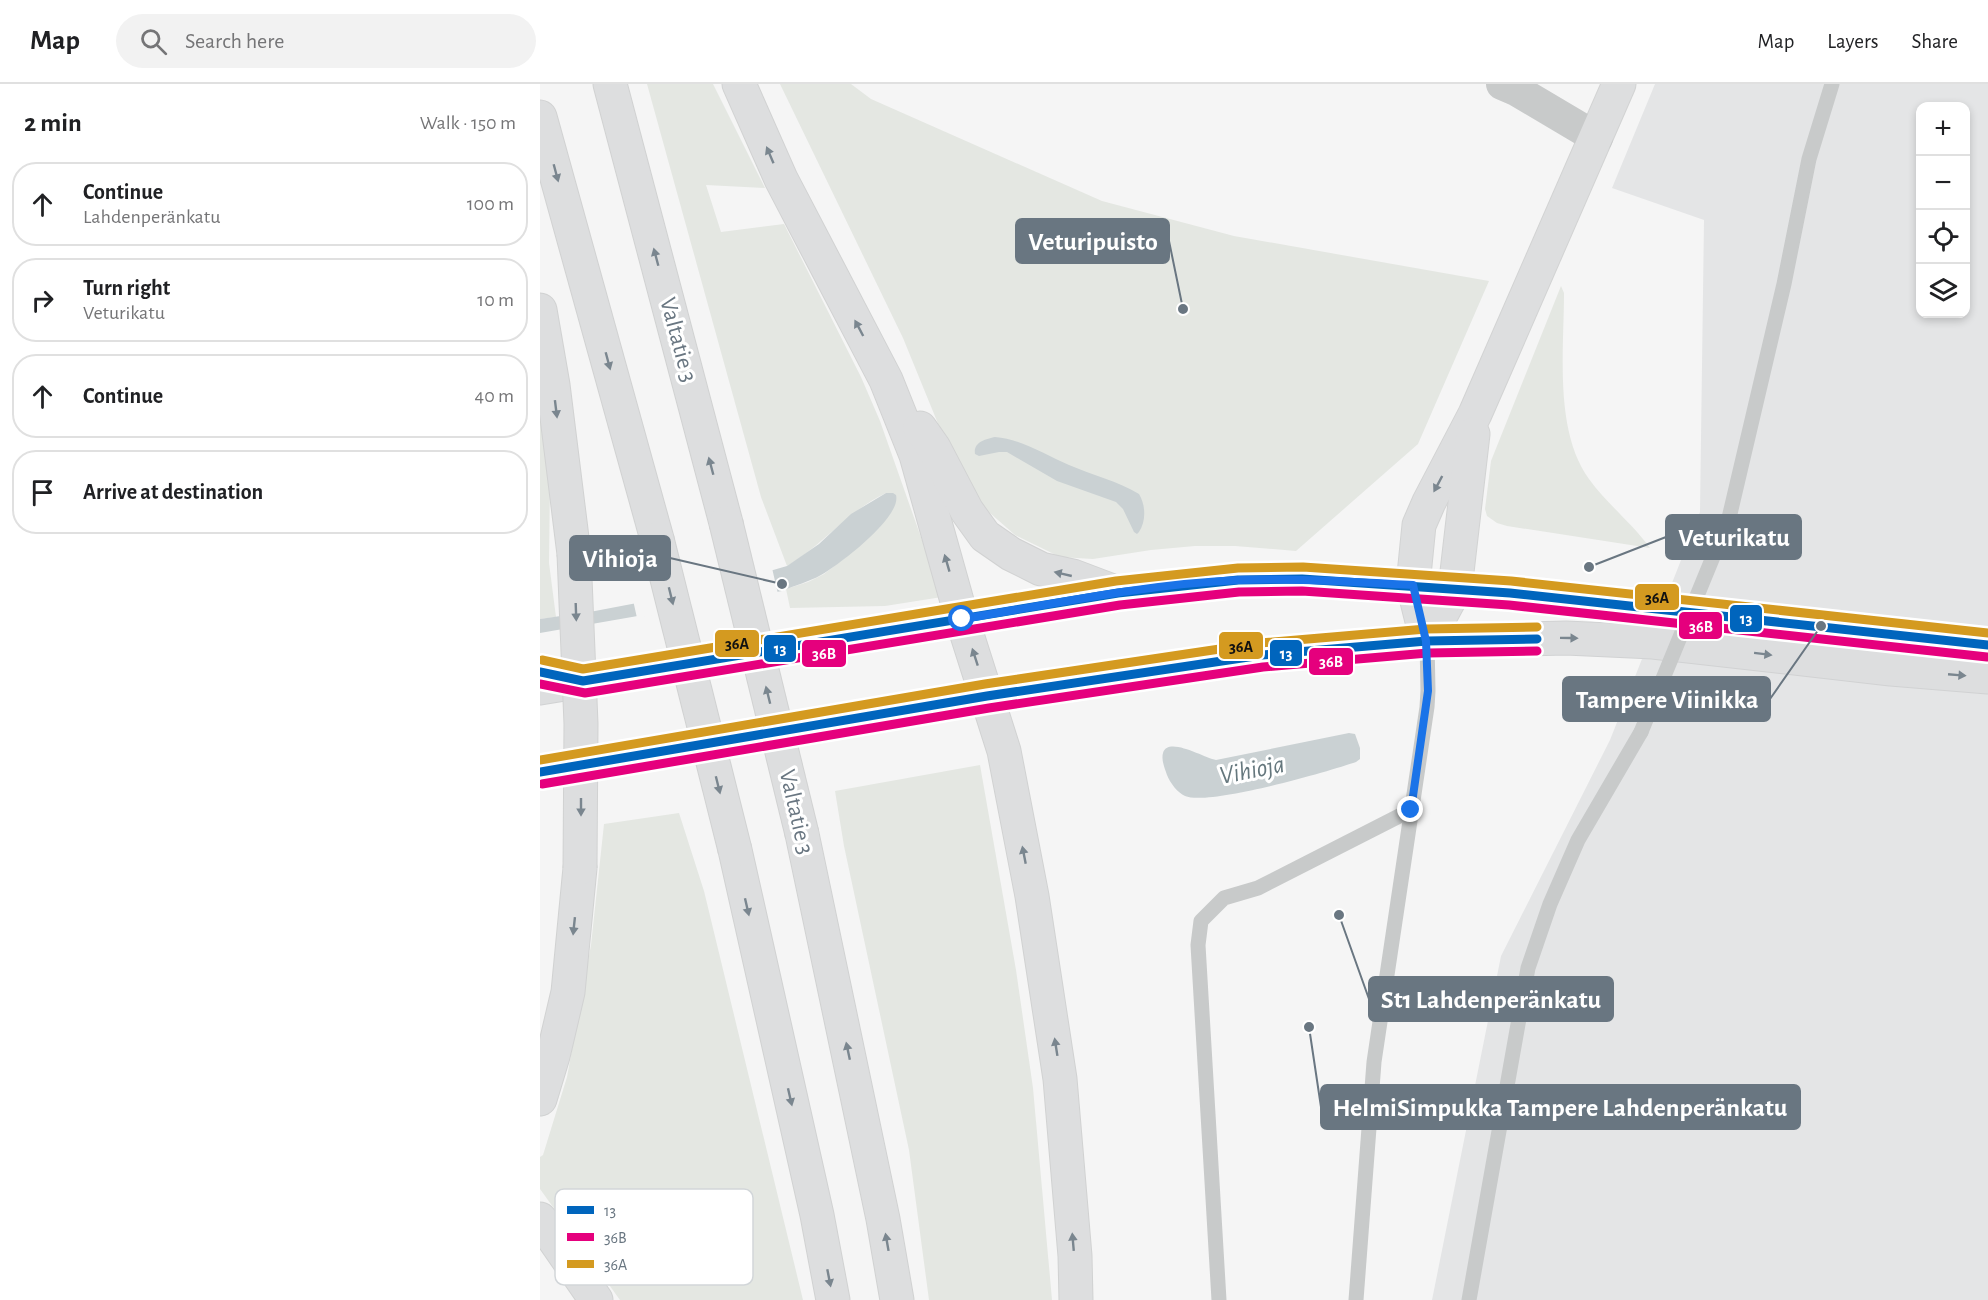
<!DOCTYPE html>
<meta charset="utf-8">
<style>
:root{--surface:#fff;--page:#f2f2f2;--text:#202124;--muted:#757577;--line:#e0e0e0}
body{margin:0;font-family:"Alegreya Sans",sans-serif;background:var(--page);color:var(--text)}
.controls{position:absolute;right:18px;top:18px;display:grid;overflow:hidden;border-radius:12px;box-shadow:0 3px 9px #0003}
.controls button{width:54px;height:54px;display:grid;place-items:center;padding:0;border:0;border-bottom:2px solid var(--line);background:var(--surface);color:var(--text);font:30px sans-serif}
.stop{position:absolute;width:18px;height:18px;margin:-14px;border:4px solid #1a73e8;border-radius:50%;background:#fff}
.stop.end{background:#1a73e8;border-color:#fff;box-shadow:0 2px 6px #0008}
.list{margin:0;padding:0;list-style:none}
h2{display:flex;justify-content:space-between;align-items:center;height:78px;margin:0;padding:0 24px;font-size:26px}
h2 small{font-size:20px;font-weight:400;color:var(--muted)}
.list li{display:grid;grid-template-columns:39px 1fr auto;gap:18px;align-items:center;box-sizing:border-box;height:84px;margin:0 12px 12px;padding:0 12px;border:2px solid var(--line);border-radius:24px}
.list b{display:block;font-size:22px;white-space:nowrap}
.list p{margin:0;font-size:20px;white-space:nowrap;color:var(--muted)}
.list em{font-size:20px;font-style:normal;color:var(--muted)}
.icon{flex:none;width:33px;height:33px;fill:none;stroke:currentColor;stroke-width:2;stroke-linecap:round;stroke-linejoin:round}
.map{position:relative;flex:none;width:1448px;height:1216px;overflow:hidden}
header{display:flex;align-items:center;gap:36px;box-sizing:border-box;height:84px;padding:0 30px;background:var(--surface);border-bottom:2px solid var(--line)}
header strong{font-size:28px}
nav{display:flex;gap:33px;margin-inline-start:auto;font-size:21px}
.search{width:420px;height:54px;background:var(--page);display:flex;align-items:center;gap:15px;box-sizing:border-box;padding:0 21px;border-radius:33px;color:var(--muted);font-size:22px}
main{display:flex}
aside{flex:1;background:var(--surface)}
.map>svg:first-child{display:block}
.built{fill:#e4e5e6;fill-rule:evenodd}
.green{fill:#e4e7e2}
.water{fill:#cad1d3}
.pier{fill:#f5f5f5}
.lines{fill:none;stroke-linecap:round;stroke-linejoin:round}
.secondary-casing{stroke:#d2d3d3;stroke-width:35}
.primary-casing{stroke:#d1d2d3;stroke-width:35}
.highway-casing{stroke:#d1d2d2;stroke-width:35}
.lane{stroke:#c8caca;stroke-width:15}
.street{stroke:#c8caca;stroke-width:32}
.secondary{stroke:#dddedf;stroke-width:33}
.primary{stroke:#dddedf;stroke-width:33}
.highway{stroke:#dddedf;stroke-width:33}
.highway-bridge-casing{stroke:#d1d2d2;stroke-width:35;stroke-linecap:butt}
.lane-bridge{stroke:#c8caca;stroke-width:15}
.highway-bridge{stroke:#dddedf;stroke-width:33}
.bus-1-casing{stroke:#fff;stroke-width:14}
.bus-2-casing{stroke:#fff;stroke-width:14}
.bus-3-casing{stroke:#fff;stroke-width:14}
.bus-1{stroke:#0065bd;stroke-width:9}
.bus-2{stroke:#e5007d;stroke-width:9}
.bus-3{stroke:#d49a20;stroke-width:9}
.oneway{fill:#7a868f}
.route{stroke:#1a73e8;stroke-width:8}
.labels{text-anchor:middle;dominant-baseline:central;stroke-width:6;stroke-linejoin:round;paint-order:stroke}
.street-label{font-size:24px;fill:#697681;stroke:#fff}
.water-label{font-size:26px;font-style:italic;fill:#65777d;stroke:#fff}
.key{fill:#fff;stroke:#d2d6d9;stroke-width:1.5}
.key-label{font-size:16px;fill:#697681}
.leader{fill:none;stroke:#697681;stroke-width:2}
.callout-dot{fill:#697681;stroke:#fff;stroke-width:2}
.callout{fill:#697681;stroke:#697681;stroke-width:2}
.callout-label{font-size:26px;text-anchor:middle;font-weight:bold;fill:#fff}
.line-badge{stroke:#fff;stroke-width:2}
.badge-label{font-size:16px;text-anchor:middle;font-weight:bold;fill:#fff}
.pale-badge-label{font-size:16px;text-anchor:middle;font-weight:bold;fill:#111}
</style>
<header>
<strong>Map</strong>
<div class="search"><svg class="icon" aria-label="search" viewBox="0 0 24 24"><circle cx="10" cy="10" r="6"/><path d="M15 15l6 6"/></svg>Search here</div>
<nav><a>Map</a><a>Layers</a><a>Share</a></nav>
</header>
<main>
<aside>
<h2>2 min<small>Walk · 150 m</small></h2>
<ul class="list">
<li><svg class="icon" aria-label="ahead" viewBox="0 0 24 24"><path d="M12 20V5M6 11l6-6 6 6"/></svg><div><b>Continue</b><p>Lahdenperänkatu</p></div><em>100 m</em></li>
<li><svg class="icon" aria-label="right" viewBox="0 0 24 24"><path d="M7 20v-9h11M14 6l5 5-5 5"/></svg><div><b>Turn right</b><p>Veturikatu</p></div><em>10 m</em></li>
<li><svg class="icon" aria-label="ahead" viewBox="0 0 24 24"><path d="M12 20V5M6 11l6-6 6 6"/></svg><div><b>Continue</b></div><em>40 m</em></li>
<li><svg class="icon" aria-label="arrive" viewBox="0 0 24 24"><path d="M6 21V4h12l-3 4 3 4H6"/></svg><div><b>Arrive at destination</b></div></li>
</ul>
</aside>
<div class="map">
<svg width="1448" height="1216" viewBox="0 0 1448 1216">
<rect width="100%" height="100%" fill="#f5f5f5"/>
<path class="built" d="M 1115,0 L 1448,0 L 1448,1216 L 892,1216 L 961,872 L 1070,656 L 1160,428 L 1164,136 L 1072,104 ZM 1380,22 L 1426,22 L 1426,230 L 1380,230 Z"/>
<g class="green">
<path d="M 107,0 L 173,0 L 225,104 L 166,101 L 181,148 L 244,140 L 321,293 L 340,337 L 402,513 L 345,522 L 250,524 L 246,505 L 268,498 L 284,490 L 306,473 L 340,443 L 346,409 C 308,427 283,461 247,482 L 221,413 Z"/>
<polygon points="240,0 311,0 331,15 562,117 694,152 949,197 878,360 756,467 695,462 655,462 611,466 553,475 520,473 475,451 450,429 430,405 410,369 363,254"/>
<path d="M 1021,202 L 1024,209 C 1024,267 1014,346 1049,395 C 1067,420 1092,439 1110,464 L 967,442 L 957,439 L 947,432 L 945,425 L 951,377 Z"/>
<polygon points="0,320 10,396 9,479 16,533 0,535"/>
<polygon points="440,681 476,886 493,1004 512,1216 389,1216 369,1066 304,762 295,707"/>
<polygon points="139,729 164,807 263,1216 80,1216 0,1105 0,1073 3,1071 27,993 51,861 64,740"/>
</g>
<g class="water">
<path d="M 455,353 C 482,355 505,371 529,381 C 552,391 578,397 599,410 C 606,422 606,437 599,448 L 597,450 L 594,448 L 583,425 L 576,418 L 517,397 L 467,368 L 459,368 L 439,372 L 435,370 C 433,358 446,355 455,353 Z"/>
<path d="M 346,409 L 353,409 L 356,411 C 362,433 299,481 281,491 C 269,498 255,501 242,507 L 0,549 L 0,535 L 55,527 L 118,515 L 178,502 L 247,482 L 279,460 L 311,430 Z"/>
<path d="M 809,649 L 815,650 L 820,664 L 820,675 L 816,678 C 787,688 669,722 645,712 C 638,709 630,699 627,691 C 625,685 621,676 623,669 C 628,652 664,674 676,676 Z"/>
</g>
<polygon class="pier" points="232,484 238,510 97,534 93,516 177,499"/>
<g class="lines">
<defs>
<g id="secondary">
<polyline points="887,557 873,501 879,441 889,418 935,330 1079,0"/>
<polyline points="887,557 915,505 933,350"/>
</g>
<g id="primary">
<polyline points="0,604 578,509 698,496 762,495 873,501 970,509 1448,561"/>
<polyline points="0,688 531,598 722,571 887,557 1026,554 1113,558 1351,585 1448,593"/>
</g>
<g id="highway">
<polyline points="70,0 186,439"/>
<polyline points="199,0 241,95 346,296 376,371 422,535 464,667 492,812 520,995 535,1172 536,1216"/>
<polyline points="0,33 117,455"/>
<polyline points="0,226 13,301 34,470"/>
<polyline points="380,344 394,364 427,427 445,452 471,470 501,485 533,492 578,509"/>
<polyline points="262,750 343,1135 357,1216"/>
<polyline points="195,766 277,1131 293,1216"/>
<polyline points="0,1015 13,972 28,908 40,784"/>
<polyline points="0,1135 56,1216"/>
</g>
</defs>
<use href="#secondary" class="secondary-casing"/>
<use href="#primary" class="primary-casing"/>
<use href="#highway" class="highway-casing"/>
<g class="lane">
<polyline points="1189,434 1244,200 1269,75 1292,0"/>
<polyline points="679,1216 658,861 661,837 684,814 718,804 871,726"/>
<polyline points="816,1216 834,978 887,623 888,607 887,557"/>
<polyline points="929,1216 988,884 1010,820 1038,756 1101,648"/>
</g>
<polyline class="street" points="962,0 976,6 1057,54"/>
<use href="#secondary" class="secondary"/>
<use href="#primary" class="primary"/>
<use href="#highway" class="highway"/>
<defs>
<g id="highway-bridge">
<polyline points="186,439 262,750"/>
<polyline points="117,455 195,766"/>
<polyline points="34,470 41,640 40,784"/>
</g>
</defs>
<use href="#highway-bridge" class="highway-bridge-casing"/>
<polyline class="lane-bridge" points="1101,648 1189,434"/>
<use href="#highway-bridge" class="highway-bridge"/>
<defs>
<g id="bus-1">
<polyline points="0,588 43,597 578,509 698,496 762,495 970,509 1448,561"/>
<polyline points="0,688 447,612 722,571 887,557 997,555"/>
</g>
<g id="bus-2">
<polyline points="0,600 45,609 580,521 699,508 762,507 969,521 1447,573"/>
<polyline points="2,700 449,624 723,583 888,569 997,567"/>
</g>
<g id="bus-3">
<polyline points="2,576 43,585 576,497 698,484 763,483 971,497 1448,549"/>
<polyline points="0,676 445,600 720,559 886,545 997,543"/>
</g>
</defs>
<use href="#bus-1" class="bus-1-casing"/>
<use href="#bus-2" class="bus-2-casing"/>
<use href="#bus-3" class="bus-3-casing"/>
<use href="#bus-1" class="bus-1"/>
<use href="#bus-2" class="bus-2"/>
<use href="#bus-3" class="bus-3"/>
</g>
<defs><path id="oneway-solid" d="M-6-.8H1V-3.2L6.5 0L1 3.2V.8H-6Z" transform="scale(1.5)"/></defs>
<g class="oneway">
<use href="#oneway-solid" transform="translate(230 71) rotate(-113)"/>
<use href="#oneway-solid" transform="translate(16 89) rotate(75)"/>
<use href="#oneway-solid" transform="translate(116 173) rotate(-105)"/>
<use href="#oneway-solid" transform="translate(319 244) rotate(-118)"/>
<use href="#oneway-solid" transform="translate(68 277) rotate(75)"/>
<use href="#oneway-solid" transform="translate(16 325) rotate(83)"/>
<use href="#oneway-solid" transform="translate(171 382) rotate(-105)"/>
<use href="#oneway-solid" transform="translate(898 400) rotate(118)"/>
<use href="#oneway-solid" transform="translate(407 479) rotate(-106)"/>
<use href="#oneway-solid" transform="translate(523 490) rotate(-167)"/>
<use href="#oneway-solid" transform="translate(131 512) rotate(76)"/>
<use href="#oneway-solid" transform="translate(36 528) rotate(88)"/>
<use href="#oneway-solid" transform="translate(1029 554) rotate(1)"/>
<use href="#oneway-solid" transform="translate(1223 570) rotate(7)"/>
<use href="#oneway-solid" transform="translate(435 573) rotate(-108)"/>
<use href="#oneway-solid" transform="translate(1417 591) rotate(5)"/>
<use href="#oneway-solid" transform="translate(228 611) rotate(-104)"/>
<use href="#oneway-solid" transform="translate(178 701) rotate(76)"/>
<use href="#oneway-solid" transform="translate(41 723) rotate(90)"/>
<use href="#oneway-solid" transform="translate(484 771) rotate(-101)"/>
<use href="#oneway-solid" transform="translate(207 823) rotate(77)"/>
<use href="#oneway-solid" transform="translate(34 842) rotate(96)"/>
<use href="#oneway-solid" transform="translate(516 963) rotate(-99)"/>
<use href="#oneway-solid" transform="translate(308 967) rotate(-102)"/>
<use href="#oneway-solid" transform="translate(250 1013) rotate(77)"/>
<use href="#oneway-solid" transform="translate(347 1158) rotate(-100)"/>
<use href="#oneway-solid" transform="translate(533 1158) rotate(-95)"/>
<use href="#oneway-solid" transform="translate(289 1194) rotate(79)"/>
</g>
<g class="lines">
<path class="route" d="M 422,535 C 514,520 606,500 699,496 C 757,494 815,498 873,501 L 886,557 L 888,607 L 871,726"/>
</g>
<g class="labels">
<g class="street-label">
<text transform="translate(138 256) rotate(75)">Valtatie 3</text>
<text transform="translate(256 728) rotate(77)">Valtatie 3</text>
</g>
<g class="water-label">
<text transform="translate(712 686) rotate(-11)">Vihioja</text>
</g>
</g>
<rect x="15" y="1105" width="198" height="96" rx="9" class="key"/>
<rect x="27" y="1122" width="27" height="8" fill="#0065bd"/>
<rect x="27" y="1149" width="27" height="8" fill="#e5007d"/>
<rect x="27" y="1176" width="27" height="8" fill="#d49a20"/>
<g class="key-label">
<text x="64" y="1132">13</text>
<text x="64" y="1159">36B</text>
<text x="64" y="1186">36A</text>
</g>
<path class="leader" d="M643 225L629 157M1049 483L1126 453M242 500L130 474M1281 542L1230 615M799 831L829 915M769 943L781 1023"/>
<g class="callout-dot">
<circle cx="643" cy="225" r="6"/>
<circle cx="1049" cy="483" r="6"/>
<circle cx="242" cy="500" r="6"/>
<circle cx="1281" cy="542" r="6"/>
<circle cx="799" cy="831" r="6"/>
<circle cx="769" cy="943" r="6"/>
</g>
<g class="callout">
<rect x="476" y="135" width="153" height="44" rx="6"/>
<rect x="1126" y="431" width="135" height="44" rx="6"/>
<rect x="30" y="452" width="100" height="44" rx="6"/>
<rect x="1023" y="593" width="207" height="44" rx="6"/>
<rect x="829" y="893" width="244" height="44" rx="6"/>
<rect x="781" y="1001" width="479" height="44" rx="6"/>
</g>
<g class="callout-label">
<text x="553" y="166">Veturipuisto</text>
<text x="1194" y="462">Veturikatu</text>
<text x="80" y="483">Vihioja</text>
<text x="1127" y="624">Tampere Viinikka</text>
<text x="951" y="924">St1 Lahdenperänkatu</text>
<text x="1020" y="1032">HelmiSimpukka Tampere Lahdenperänkatu</text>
</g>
<g class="line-badge">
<rect x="1094" y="499" width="46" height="28" rx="6" fill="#d49a20"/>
<rect x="1189" y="520" width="34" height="29" rx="6" fill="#0065bd"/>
<rect x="1138" y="527" width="45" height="29" rx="6" fill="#e5007d"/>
<rect x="174" y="545" width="46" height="29" rx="6" fill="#d49a20"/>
<rect x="678" y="547" width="46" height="29" rx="6" fill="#d49a20"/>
<rect x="223" y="550" width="34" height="29" rx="6" fill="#0065bd"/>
<rect x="729" y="555" width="34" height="28" rx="6" fill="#0065bd"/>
<rect x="261" y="555" width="46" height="29" rx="6" fill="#e5007d"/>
<rect x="768" y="563" width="46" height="29" rx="6" fill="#e5007d"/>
</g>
<g class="badge-label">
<text x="1206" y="540">13</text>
<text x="1161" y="548">36B</text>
<text x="240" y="570">13</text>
<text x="746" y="575">13</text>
<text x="284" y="575">36B</text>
<text x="791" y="583">36B</text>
</g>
<g class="pale-badge-label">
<text x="1117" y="519">36A</text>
<text x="197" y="565">36A</text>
<text x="701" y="568">36A</text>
</g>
</svg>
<div class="controls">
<button>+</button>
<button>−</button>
<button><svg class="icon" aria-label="locate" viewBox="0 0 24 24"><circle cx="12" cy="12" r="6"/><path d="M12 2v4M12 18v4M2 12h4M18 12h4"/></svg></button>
<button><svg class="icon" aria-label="layers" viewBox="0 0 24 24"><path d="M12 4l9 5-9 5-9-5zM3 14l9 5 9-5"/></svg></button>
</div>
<div class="stop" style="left:422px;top:535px"></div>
<div class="stop end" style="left:871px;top:726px"></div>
</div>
</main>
